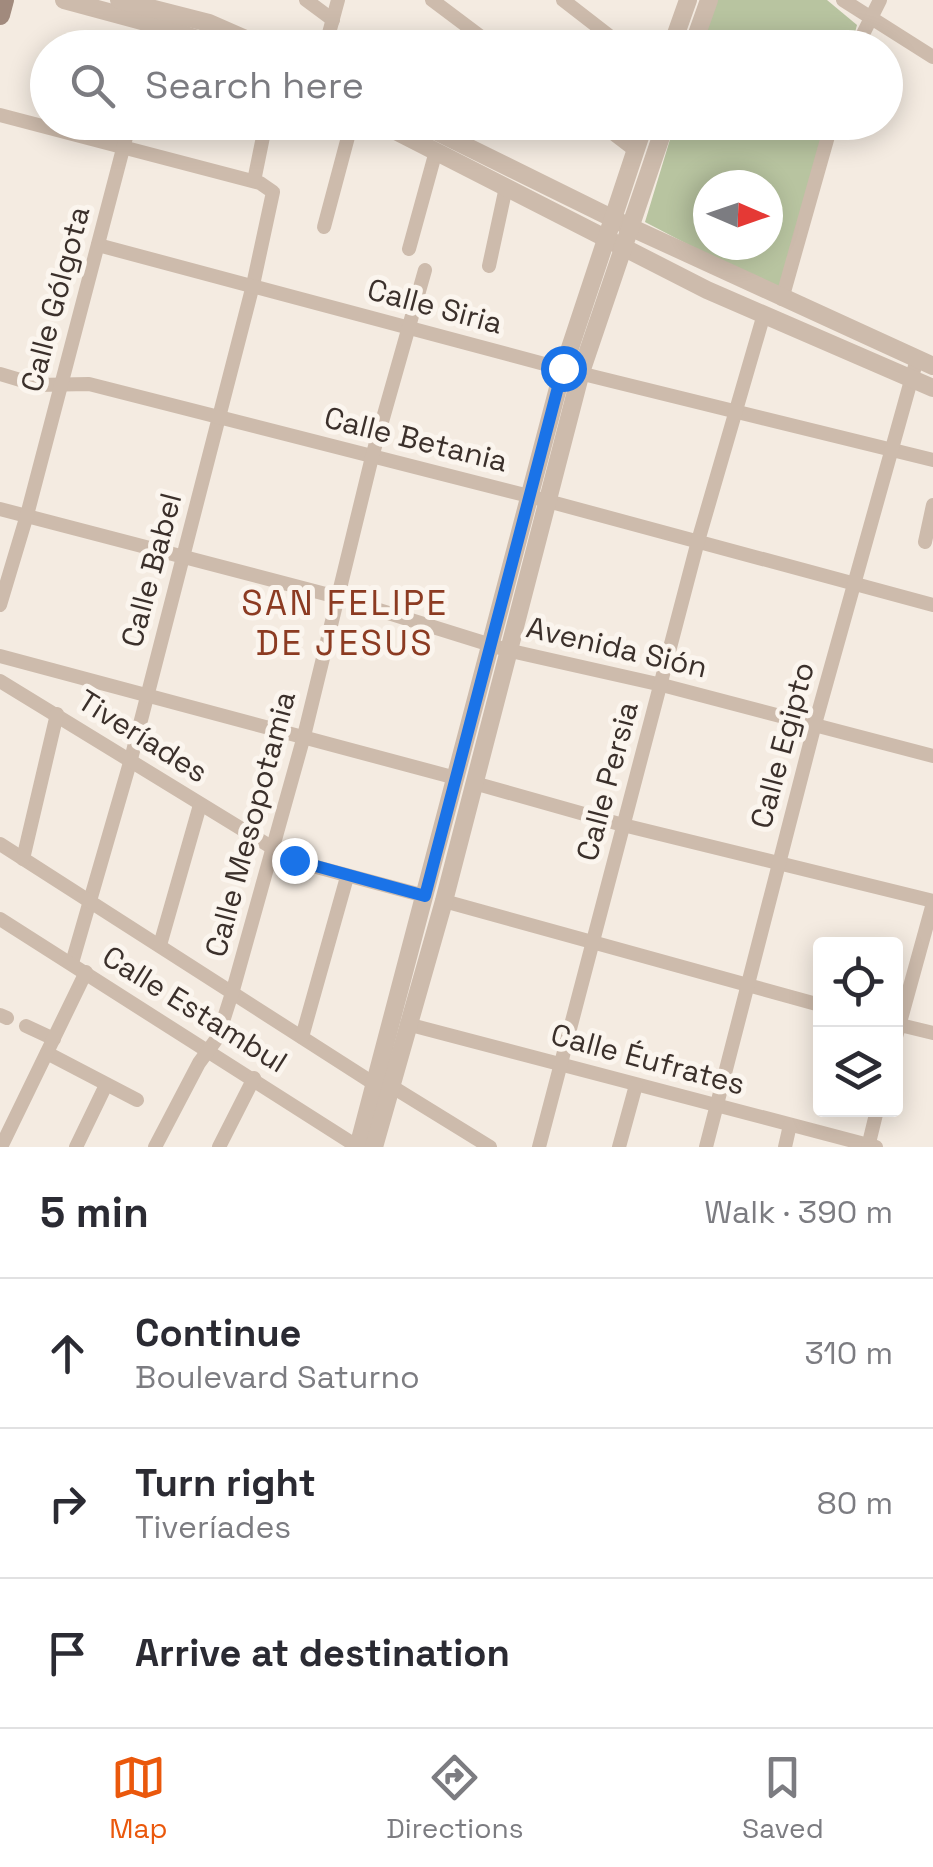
<!DOCTYPE html>
<meta charset="utf-8">
<style>
:root{--surface:#fff;--page:#f2f2f3;--text:#2b2b33;--muted:#7c7c81;--line:#e1e1e2;--accent:#ea580c}
body{margin:0;font-family:"Space Grotesk",sans-serif;background:var(--page);color:var(--text)}
.controls{position:absolute;right:30px;bottom:30px;display:grid;overflow:hidden;border-radius:10px;box-shadow:0 5px 25px #0003}
.controls button{width:90px;height:90px;display:grid;place-items:center;padding:0;border:0;border-bottom:2px solid var(--line);background:var(--surface);color:var(--text);font:50px sans-serif}
.compass{position:absolute;left:693px;top:170px;width:90px;height:90px;border-radius:50%;background:var(--surface);box-shadow:0 5px 25px #0003;rotate:92deg}
.stop{position:absolute;width:30px;height:30px;margin:-22px;border:8px solid #1a73e8;border-radius:50%;background:#fff}
.stop.end{background:#1a73e8;border-color:#fff;box-shadow:0 2px 10px #0008}
.list{margin:0;padding:0;list-style:none}
h2{display:flex;justify-content:space-between;align-items:center;height:130px;margin:0;padding:0 40px;font-size:42px}
h2 small{font-size:32px;font-weight:400;color:var(--muted)}
.list li{display:grid;grid-template-columns:65px 1fr auto;gap:30px;align-items:center;box-sizing:border-box;height:150px;padding:0 40px;border-top:2px solid var(--line)}
.list b{display:block;font-size:38px;white-space:nowrap}
.list p{margin:0;font-size:32px;white-space:nowrap;color:var(--muted)}
.list em{font-size:32px;font-style:normal;color:var(--muted)}
.icon{flex:none;width:55px;height:55px;fill:none;stroke:currentColor;stroke-width:2;stroke-linecap:round;stroke-linejoin:round}
.map{position:relative;flex:none;width:933px;height:1147px;overflow:hidden}
.search{position:absolute;background:var(--surface);box-shadow:0 5px 25px #0003;left:30px;right:30px;top:30px;height:110px;display:flex;align-items:center;gap:25px;box-sizing:border-box;padding:0 35px;border-radius:55px;color:var(--muted);font-size:38px}
.sheet{height:580px;background:var(--surface)}
nav{display:flex;justify-content:space-around;align-items:center;box-sizing:border-box;height:140px;border-top:2px solid var(--line);background:var(--surface);font-size:28px;color:var(--muted)}
nav a{display:grid;justify-items:center;gap:5px}
nav .on{color:var(--accent)}
.map>svg:first-child{display:block}
.green{fill:#b8c4a0;fill-rule:evenodd}
.lines{fill:none;stroke-linecap:round;stroke-linejoin:round}
.minor{stroke:#cdbbac;stroke-width:14}
.tertiary{stroke:#cdbbac;stroke-width:18}
.secondary{stroke:#a18a7d;stroke-width:20}
.route{stroke:#1a73e8;stroke-width:12}
.labels{text-anchor:middle;dominant-baseline:central;stroke-width:10;stroke-linejoin:round;paint-order:stroke}
.street-label{font-size:30px;fill:#3b302b;stroke:#fbf5ee}
.quarter-label{font-size:35px;letter-spacing:2.5px;fill:#8c3b22;stroke:#fbf5ee}
</style>
<div class="map">
<svg width="933" height="1147" viewBox="0 0 933 1147">
<rect width="100%" height="100%" fill="#f4ebe1"/>
<g class="green">
<polygon points="712,0 827,0 857,25 851,47 698,48"/>
<path d="M 675,123 L 829,123 L 779,292 L 645,222 ZM 708,185 L 768,185 L 768,245 L 708,245 Z"/>
</g>
<g class="lines">
<g class="minor">
<polyline points="306,0 333,20"/>
<polyline points="432,0 496,48"/>
<polyline points="563,0 625,48"/>
<polyline points="843,0 933,57"/>
<polyline points="148,48 156,14"/>
<polyline points="325,48 338,0"/>
<polyline points="856,48 880,0"/>
<polyline points="0,115 260,183 273,192 253,285 131,759 72,963"/>
<polyline points="598,122 636,151"/>
<polyline points="254,181 266,122"/>
<polyline points="324,227 352,122"/>
<polyline points="98,245 563,369 933,460"/>
<polyline points="409,249 436,151"/>
<polyline points="489,266 506,187"/>
<polyline points="782,299 832,122"/>
<polyline points="0,374 37,385 89,384 529,496 933,605"/>
<polyline points="0,509 337,597 507,650 662,685 933,756"/>
<polyline points="925,542 933,505"/>
<polyline points="0,605 27,515 130,122"/>
<polyline points="0,656 456,778"/>
<polyline points="0,681 294,861 425,896"/>
<polyline points="474,783 623,825 933,901"/>
<polyline points="0,844 373,1083"/>
<polyline points="23,859 57,714"/>
<polyline points="444,901 820,1005"/>
<polyline points="0,919 358,1147"/>
<polyline points="160,945 200,805"/>
<polyline points="0,1015 7,1018"/>
<polyline points="407,1024 876,1147"/>
<polyline points="896,1024 933,1033"/>
<polyline points="26,1026 54,1039"/>
<polyline points="302,1037 347,877"/>
<polyline points="896,1037 933,903"/>
<polyline points="47,1053 137,1100"/>
<polyline points="391,1086 490,1147"/>
<polyline points="1,1147 86,972"/>
<polyline points="76,1147 106,1085"/>
<polyline points="155,1147 199,1063 218,1037 233,990 304,736 372,457 425,270"/>
<polyline points="219,1147 254,1078"/>
<polyline points="539,1147 698,541 764,314"/>
<polyline points="619,1147 636,1085"/>
<polyline points="706,1147 815,724 917,359"/>
<polyline points="785,1147 790,1125"/>
<polyline points="868,1147 877,1110"/>
</g>
<g class="tertiary">
<polyline points="64,0 153,24 224,48"/>
<polyline points="119,0 209,23 266,48"/>
<polyline points="671,48 688,0"/>
<polyline points="692,48 709,0"/>
<polyline points="378,122 707,290 933,388"/>
<polyline points="417,122 632,228 933,366"/>
<polyline points="358,1147 563,369 645,122"/>
<polyline points="374,1147 444,901 581,372 666,122"/>
</g>
<polyline class="secondary" points="0,15 4,0"/>
</g>
<g class="lines">
<polyline class="route" points="294,860 425,896 563,368"/>
</g>
<g class="labels">
<g class="street-label">
<text transform="translate(55 299) rotate(-75)">Calle Gólgota</text>
<text transform="translate(435 306) rotate(15)">Calle Siria</text>
<text transform="translate(416 439) rotate(14)">Calle Betania</text>
<text transform="translate(151 570) rotate(-75)">Calle Babel</text>
<text transform="translate(617 647) rotate(13)">Avenida Sión</text>
<text transform="translate(143 736) rotate(32)">Tiveríades</text>
<text transform="translate(782 745) rotate(-75)">Calle Egipto</text>
<text transform="translate(607 781) rotate(-75)">Calle Persia</text>
<text transform="translate(250 824) rotate(-75)">Calle Mesopotamia</text>
<text transform="translate(195 1009) rotate(32)">Calle Estambul</text>
<text transform="translate(648 1059) rotate(15)">Calle Éufrates</text>
</g>
<g class="quarter-label">
<text x="345" y="603">SAN FELIPE<tspan x="345" dy="40">DE JESUS</tspan></text>
</g>
</g>
</svg>
<div class="controls">
<button><svg class="icon" aria-label="locate" viewBox="0 0 24 24"><circle cx="12" cy="12" r="6"/><path d="M12 2v4M12 18v4M2 12h4M18 12h4"/></svg></button>
<button><svg class="icon" aria-label="layers" viewBox="0 0 24 24"><path d="M12 4l9 5-9 5-9-5zM3 14l9 5 9-5"/></svg></button>
</div>
<svg class="compass" viewBox="-18 -18 36 36"><path d="M0-13l5 13h-10z" fill="#e53935"/><path d="M0 13l5-13h-10z" fill="#7c7c81"/></svg>
<div class="stop" style="left:563px;top:368px"></div>
<div class="stop end" style="left:294px;top:860px"></div>
<div class="search"><svg class="icon" aria-label="search" viewBox="0 0 24 24"><circle cx="10" cy="10" r="6"/><path d="M15 15l6 6"/></svg>Search here</div>
</div>
<section class="sheet">
<h2>5 min<small>Walk · 390 m</small></h2>
<ul class="list">
<li><svg class="icon" aria-label="ahead" viewBox="0 0 24 24"><path d="M12 20V5M6 11l6-6 6 6"/></svg><div><b>Continue</b><p>Boulevard Saturno</p></div><em>310 m</em></li>
<li><svg class="icon" aria-label="right" viewBox="0 0 24 24"><path d="M7 20v-9h11M14 6l5 5-5 5"/></svg><div><b>Turn right</b><p>Tiveríades</p></div><em>80 m</em></li>
<li><svg class="icon" aria-label="arrive" viewBox="0 0 24 24"><path d="M6 21V4h12l-3 4 3 4H6"/></svg><div><b>Arrive at destination</b></div></li>
</ul>
</section>
<nav>
<a class="on"><svg class="icon" aria-label="map" viewBox="0 0 24 24"><path d="M3 6l6-2 6 2 6-2v14l-6 2-6-2-6 2zM9 4v14M15 6v14"/></svg>Map</a>
<a><svg class="icon" aria-label="directions" viewBox="0 0 24 24"><path d="M12 3l9 9-9 9-9-9zM9 14v-3h6M13 9l2 2-2 2"/></svg>Directions</a>
<a><svg class="icon" aria-label="saved" viewBox="0 0 24 24"><path d="M7 4h10v16l-5-4-5 4z"/></svg>Saved</a>
</nav>
